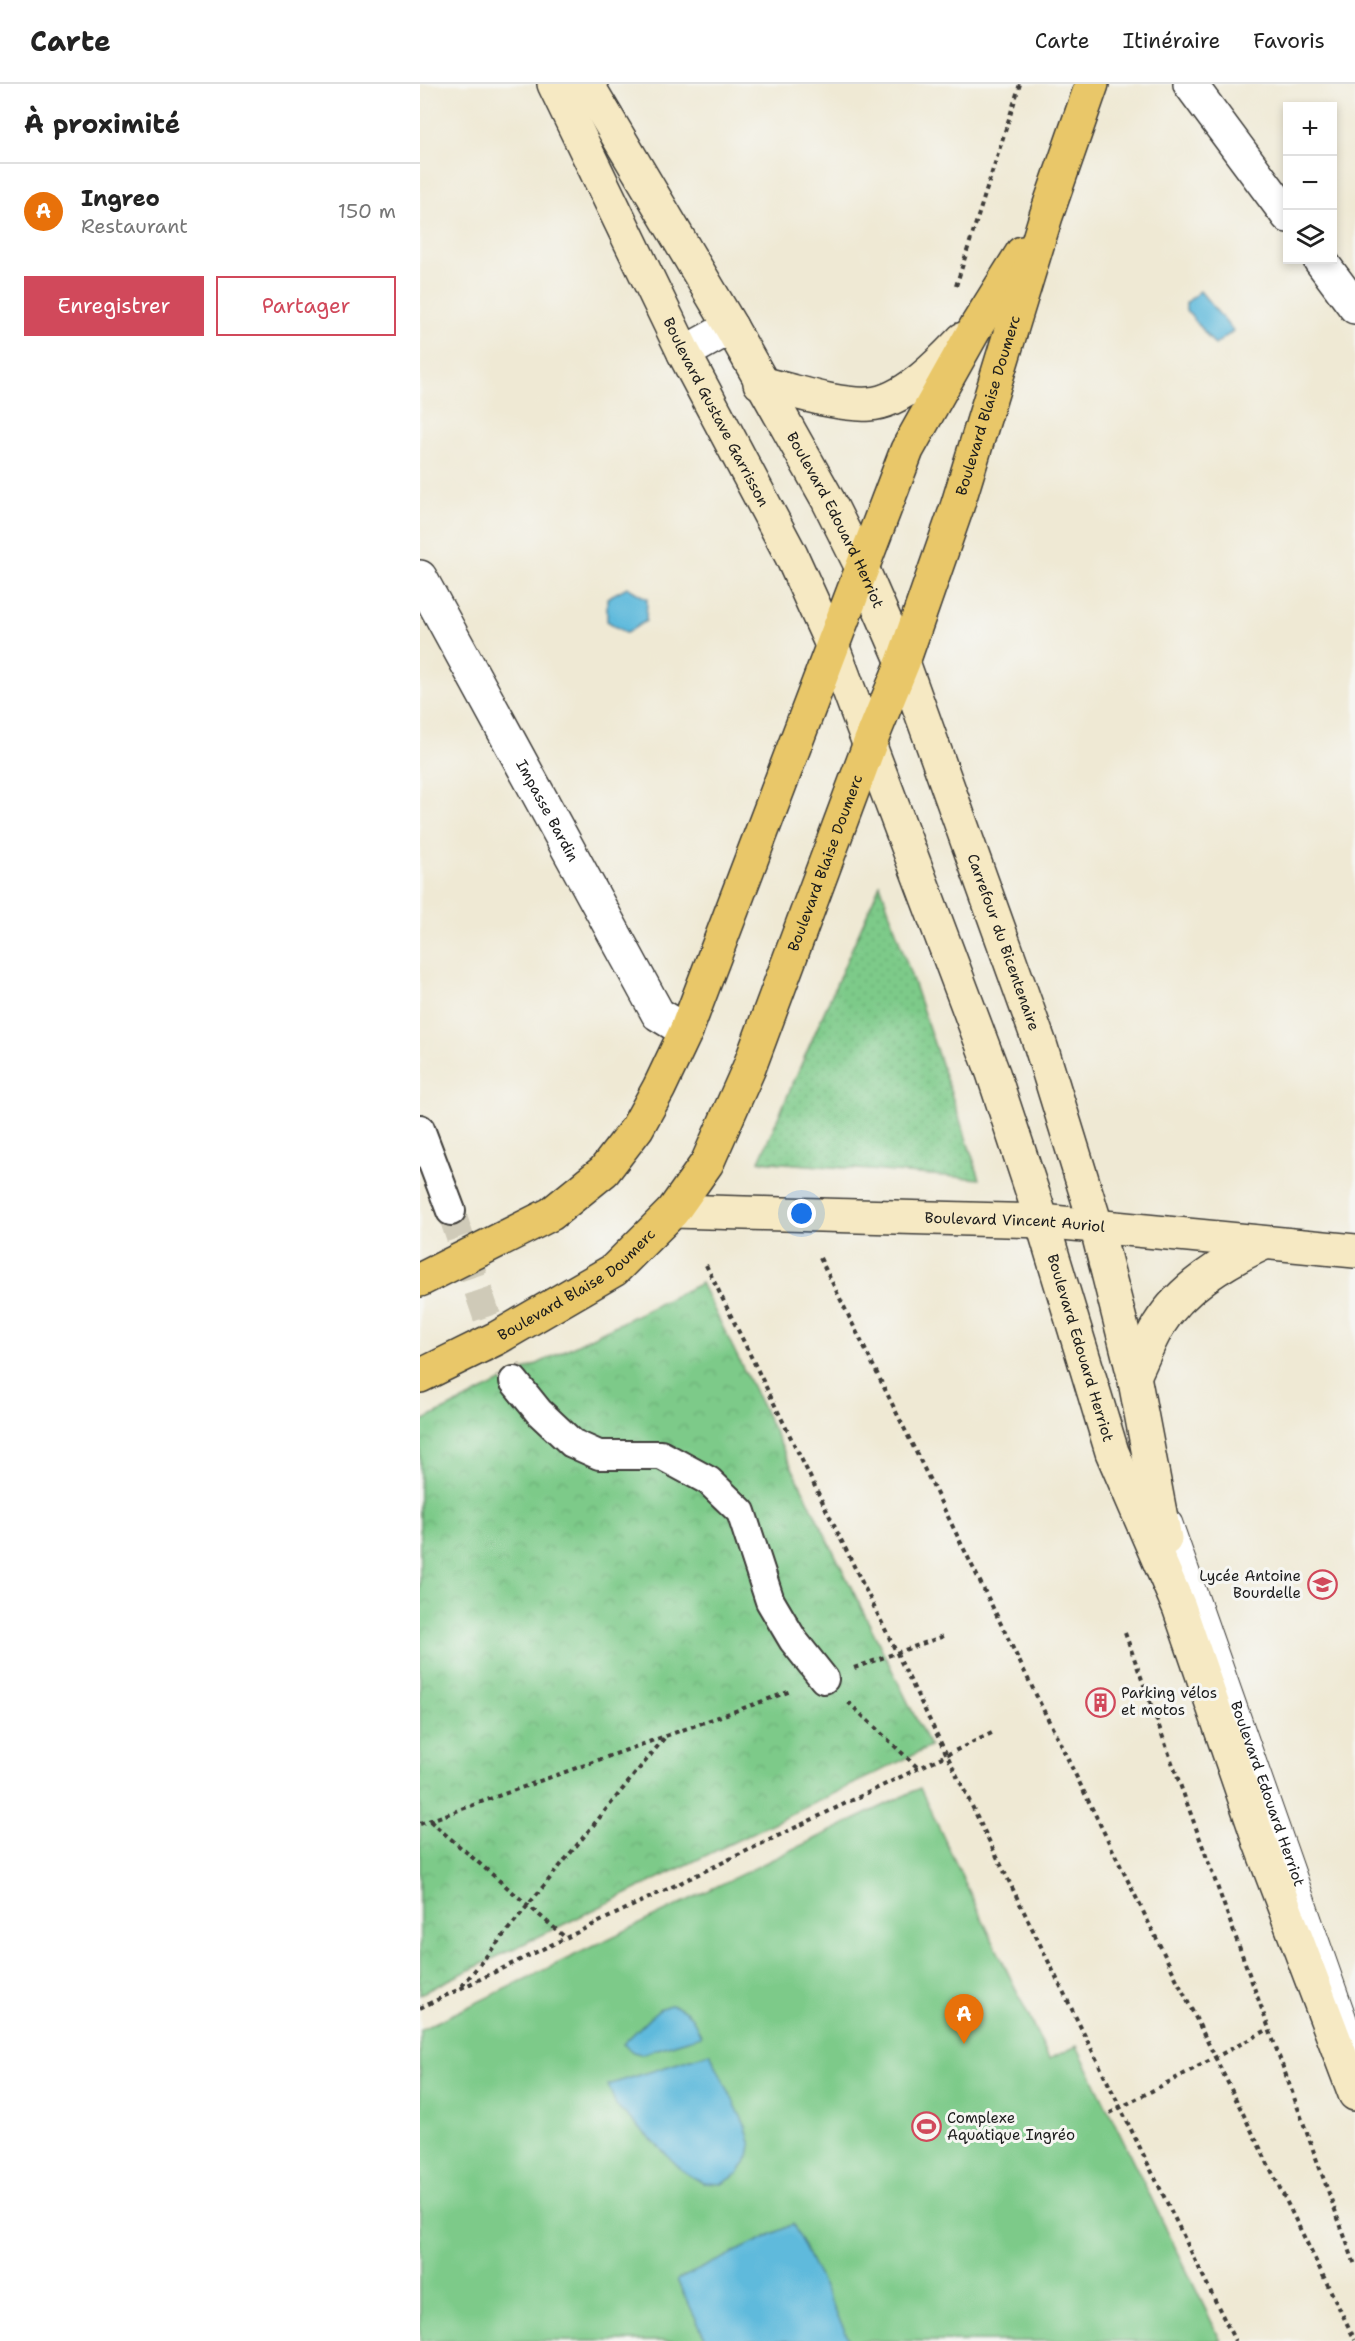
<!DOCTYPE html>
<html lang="fr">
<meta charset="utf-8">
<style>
:root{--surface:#fff;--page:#f6f6f6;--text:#222;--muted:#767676;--line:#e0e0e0;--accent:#d1495b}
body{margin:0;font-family:"Shantell Sans",sans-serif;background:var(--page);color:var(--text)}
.controls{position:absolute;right:18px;top:18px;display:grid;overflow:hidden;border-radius:0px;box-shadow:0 3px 9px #0003}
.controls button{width:54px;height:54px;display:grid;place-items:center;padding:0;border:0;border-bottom:2px solid var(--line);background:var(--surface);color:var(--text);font:30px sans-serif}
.you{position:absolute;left:382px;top:1130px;width:21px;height:21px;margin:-15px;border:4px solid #fff;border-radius:50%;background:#1a73e8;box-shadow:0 0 0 9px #1a73e833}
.badge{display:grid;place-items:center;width:39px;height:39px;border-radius:50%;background:var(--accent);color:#fff;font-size:20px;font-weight:700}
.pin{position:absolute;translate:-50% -50px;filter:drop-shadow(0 2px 3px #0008)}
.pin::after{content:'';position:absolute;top:32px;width:21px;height:18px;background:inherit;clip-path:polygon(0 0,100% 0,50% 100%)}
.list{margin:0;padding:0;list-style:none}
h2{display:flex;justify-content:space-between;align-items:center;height:78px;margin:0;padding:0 24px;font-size:26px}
h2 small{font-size:20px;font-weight:400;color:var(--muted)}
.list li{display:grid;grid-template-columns:39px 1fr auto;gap:18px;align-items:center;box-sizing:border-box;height:96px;padding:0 24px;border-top:2px solid var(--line)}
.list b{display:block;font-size:22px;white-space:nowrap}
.list p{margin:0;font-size:20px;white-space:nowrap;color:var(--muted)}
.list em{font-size:20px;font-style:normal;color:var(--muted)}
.actions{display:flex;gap:12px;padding:18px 24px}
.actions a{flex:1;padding:14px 0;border:2px solid var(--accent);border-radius:0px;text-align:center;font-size:21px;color:var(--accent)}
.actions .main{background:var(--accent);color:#fff}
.icon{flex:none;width:33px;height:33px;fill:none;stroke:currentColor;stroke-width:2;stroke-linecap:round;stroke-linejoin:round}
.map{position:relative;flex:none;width:935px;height:2257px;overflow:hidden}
header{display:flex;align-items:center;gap:36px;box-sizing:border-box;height:84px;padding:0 30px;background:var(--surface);border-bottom:2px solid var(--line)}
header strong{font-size:28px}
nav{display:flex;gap:33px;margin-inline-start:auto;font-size:21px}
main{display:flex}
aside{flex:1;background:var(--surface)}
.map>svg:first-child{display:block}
.grass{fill:url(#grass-dots);stroke:#4c7352;stroke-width:1.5}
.park{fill:url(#park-crowns);stroke:#4c7352;stroke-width:1.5}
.pitch{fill:#7dca89;stroke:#4c7352;stroke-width:1.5}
.water{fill:#5ebadc;stroke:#3d6b7c;stroke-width:1.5}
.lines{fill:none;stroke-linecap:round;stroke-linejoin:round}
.pedestrian-tunnel{stroke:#cfcab8;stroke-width:28;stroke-dasharray:28 14;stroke-linecap:butt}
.service-casing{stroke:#3c3b38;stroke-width:22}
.pedestrian-casing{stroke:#3c3b38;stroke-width:32}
.minor-casing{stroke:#3c3b38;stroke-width:36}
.secondary-casing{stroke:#3c3b38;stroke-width:36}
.primary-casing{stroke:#3c3b38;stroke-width:36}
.path{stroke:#3c3b38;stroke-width:4;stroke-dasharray:4.5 4.5;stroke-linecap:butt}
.service{stroke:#fff;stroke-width:20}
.pedestrian{stroke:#fff;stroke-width:28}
.minor{stroke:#fff;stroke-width:33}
.secondary{stroke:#f6e9c3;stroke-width:33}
.primary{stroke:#e9c769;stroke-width:33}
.labels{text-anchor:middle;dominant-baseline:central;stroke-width:6;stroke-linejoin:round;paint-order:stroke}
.street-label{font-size:15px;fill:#1c1c1c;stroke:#f6f6f2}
.poi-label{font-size:15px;fill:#1c1c1c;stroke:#f6f6f2;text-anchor:start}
</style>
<header>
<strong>Carte</strong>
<nav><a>Carte</a><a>Itinéraire</a><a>Favoris</a></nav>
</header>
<main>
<aside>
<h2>À proximité<small></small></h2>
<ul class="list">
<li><span class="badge" style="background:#e8710a">A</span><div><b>Ingreo</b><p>Restaurant</p></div><em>150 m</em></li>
</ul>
<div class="actions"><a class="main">Enregistrer</a><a>Partager</a></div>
</aside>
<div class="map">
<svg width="935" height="2257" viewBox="0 0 935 2257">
<defs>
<pattern id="grass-dots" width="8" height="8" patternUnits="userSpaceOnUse" patternTransform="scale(1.5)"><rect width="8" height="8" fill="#7dca89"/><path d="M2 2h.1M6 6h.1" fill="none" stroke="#6bad76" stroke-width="1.8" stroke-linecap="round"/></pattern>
<pattern id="park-crowns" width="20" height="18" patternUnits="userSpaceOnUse" patternTransform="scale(1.5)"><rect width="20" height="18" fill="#7dca89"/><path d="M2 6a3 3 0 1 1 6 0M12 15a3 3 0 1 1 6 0" fill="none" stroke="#6bad76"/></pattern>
</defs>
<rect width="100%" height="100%" fill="#f6f6f2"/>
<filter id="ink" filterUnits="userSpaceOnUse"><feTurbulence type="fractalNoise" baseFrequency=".0167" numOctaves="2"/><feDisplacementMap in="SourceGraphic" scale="12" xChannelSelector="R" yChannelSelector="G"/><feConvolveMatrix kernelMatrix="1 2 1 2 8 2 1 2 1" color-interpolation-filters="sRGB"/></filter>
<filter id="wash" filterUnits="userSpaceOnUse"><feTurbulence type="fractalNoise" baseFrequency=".008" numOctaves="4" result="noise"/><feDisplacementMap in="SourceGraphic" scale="24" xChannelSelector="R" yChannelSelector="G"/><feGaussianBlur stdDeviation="1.35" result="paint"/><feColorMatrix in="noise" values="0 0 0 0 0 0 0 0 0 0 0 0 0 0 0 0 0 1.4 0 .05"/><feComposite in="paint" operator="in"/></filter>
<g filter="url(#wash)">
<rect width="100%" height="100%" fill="#efe9d4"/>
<polygon class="grass" points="460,800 560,1095 339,1077"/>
<polygon class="park" points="281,1199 510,1663 0,1910 0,1338"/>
<polygon class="pitch" points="500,1704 629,1975 657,1962 801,2257 0,2257 0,1946"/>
<g class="water">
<polygon points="780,207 813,247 795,261 766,226 766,219"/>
<polygon points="207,503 227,515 226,537 206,549 187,537 187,514"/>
<path d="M 250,1921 C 270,1924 274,1936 281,1952 L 221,1970 L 213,1968 L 203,1960 L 239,1925 Z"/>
<polygon points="290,1969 326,2043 331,2062 329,2072 318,2090 302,2100 283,2099 263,2087 196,2021 188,2001"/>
<polygon points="373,2140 430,2257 287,2257 257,2196"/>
</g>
</g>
<g filter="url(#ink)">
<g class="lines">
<polyline class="pedestrian-tunnel" points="31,1127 79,1268 94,1297"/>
<defs>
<g id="service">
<path id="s1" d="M 752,1438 L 935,1959"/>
</g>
<g id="pedestrian">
<polyline points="0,1045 31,1127"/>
<polyline points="94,1297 119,1328 152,1359 179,1371 241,1371 289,1397 321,1428 350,1517 373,1556 404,1595"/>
</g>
<g id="minor">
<polyline points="770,0 868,132"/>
<polyline points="900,176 935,223"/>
<polyline points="264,269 311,243"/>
<path id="s2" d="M 0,493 L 238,930 L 266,947"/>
</g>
<g id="secondary">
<path id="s3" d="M 134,0 L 264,269 L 371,471 L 412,561 L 573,989 L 622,1137 L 692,1368 L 759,1523 L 840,1759 L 935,2010"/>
<path id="s4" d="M 167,0 L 311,243 L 408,416 L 442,484 L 483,578 L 621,963 L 676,1141 L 714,1292 L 745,1455"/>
<path d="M 340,299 C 372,306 417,322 449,320 C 484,318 521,278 543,255"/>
<path id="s5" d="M 253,1127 L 622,1137 L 935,1167"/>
<path d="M 714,1292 C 722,1276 729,1257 738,1242 C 762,1203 804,1178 844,1159"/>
</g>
<g id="primary">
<polyline points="0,1196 131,1130 184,1087 217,1044 239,1004 266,947 487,366 557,241 602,169"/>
<path id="s6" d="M 0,1292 L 77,1254 L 194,1186 L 253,1127 L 287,1079 L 329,984 L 450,659 L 483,578 L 537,423 L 626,132 L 672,0"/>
</g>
</defs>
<use href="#service" class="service-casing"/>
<use href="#pedestrian" class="pedestrian-casing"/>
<use href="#minor" class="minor-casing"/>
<use href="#secondary" class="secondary-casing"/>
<use href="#primary" class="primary-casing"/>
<g class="path">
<polyline points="536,202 600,0"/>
<polyline points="400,1174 935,2256"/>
<polyline points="286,1181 815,2257"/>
<polyline points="705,1549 935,2181"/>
<polyline points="434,1584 527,1551"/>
<polyline points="428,1618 498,1684"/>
<polyline points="10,1737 146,1854"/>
<polyline points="0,1740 371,1607"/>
<polyline points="42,1902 246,1652"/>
<polyline points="0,1924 574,1648"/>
<polyline points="690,2029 849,1945"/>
</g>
<use href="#service" class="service"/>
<use href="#pedestrian" class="pedestrian"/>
<use href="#minor" class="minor"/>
<use href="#secondary" class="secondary"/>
<use href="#primary" class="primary"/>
</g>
</g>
<defs>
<symbol id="school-ring" viewBox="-11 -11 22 22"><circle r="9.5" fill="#f6f6f2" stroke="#d1495b" stroke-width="1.5"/><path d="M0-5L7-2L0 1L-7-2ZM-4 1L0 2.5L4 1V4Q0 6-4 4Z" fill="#d1495b"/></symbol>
<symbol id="building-ring" viewBox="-11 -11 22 22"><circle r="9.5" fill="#f6f6f2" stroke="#d1495b" stroke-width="1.5"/><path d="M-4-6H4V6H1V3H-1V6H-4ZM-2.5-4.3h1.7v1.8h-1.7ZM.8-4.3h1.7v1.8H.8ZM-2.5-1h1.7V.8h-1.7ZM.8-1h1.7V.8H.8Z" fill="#d1495b"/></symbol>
<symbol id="stadium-ring" viewBox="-11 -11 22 22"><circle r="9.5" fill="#f6f6f2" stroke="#d1495b" stroke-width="1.5"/><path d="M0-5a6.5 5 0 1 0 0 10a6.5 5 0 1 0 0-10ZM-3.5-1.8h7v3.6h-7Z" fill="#d1495b"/></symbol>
</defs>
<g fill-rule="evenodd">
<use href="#school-ring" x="886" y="1484" width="33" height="33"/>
<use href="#building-ring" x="664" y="1602" width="33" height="33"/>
<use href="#stadium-ring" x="490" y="2026" width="33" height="33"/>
</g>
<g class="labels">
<g class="street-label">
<text stroke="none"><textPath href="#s6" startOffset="1172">Boulevard Blaise Doumerc</textPath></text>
<text stroke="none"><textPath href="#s3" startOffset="366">Boulevard Gustave Garrisson</textPath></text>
<text stroke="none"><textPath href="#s4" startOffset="502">Boulevard Edouard Herriot</textPath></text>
<text stroke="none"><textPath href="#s2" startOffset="266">Impasse Bardin</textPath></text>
<text stroke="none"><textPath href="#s6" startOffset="686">Boulevard Blaise Doumerc</textPath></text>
<text stroke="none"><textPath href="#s4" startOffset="957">Carrefour du Bicentenaire</textPath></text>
<text stroke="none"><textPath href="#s5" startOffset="342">Boulevard Vincent Auriol</textPath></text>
<text stroke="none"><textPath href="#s6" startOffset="182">Boulevard Blaise Doumerc</textPath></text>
<text stroke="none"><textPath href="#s3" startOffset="1372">Boulevard Edouard Herriot</textPath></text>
<text stroke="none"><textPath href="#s1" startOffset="288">Boulevard Edouard Herriot</textPath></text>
</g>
<g class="poi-label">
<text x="881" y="1492" text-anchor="end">Lycée Antoine<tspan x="881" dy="17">Bourdelle</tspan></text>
<text x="701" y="1609">Parking vélos<tspan x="701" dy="17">et motos</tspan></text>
<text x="527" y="2034">Complexe<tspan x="527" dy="17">Aquatique Ingréo</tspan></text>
</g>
</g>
</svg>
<div class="controls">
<button>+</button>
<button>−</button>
<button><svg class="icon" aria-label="layers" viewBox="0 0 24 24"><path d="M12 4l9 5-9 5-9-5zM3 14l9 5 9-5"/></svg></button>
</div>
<div class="you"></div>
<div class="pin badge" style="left:544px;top:1960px;background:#e8710a">A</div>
</div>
</main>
